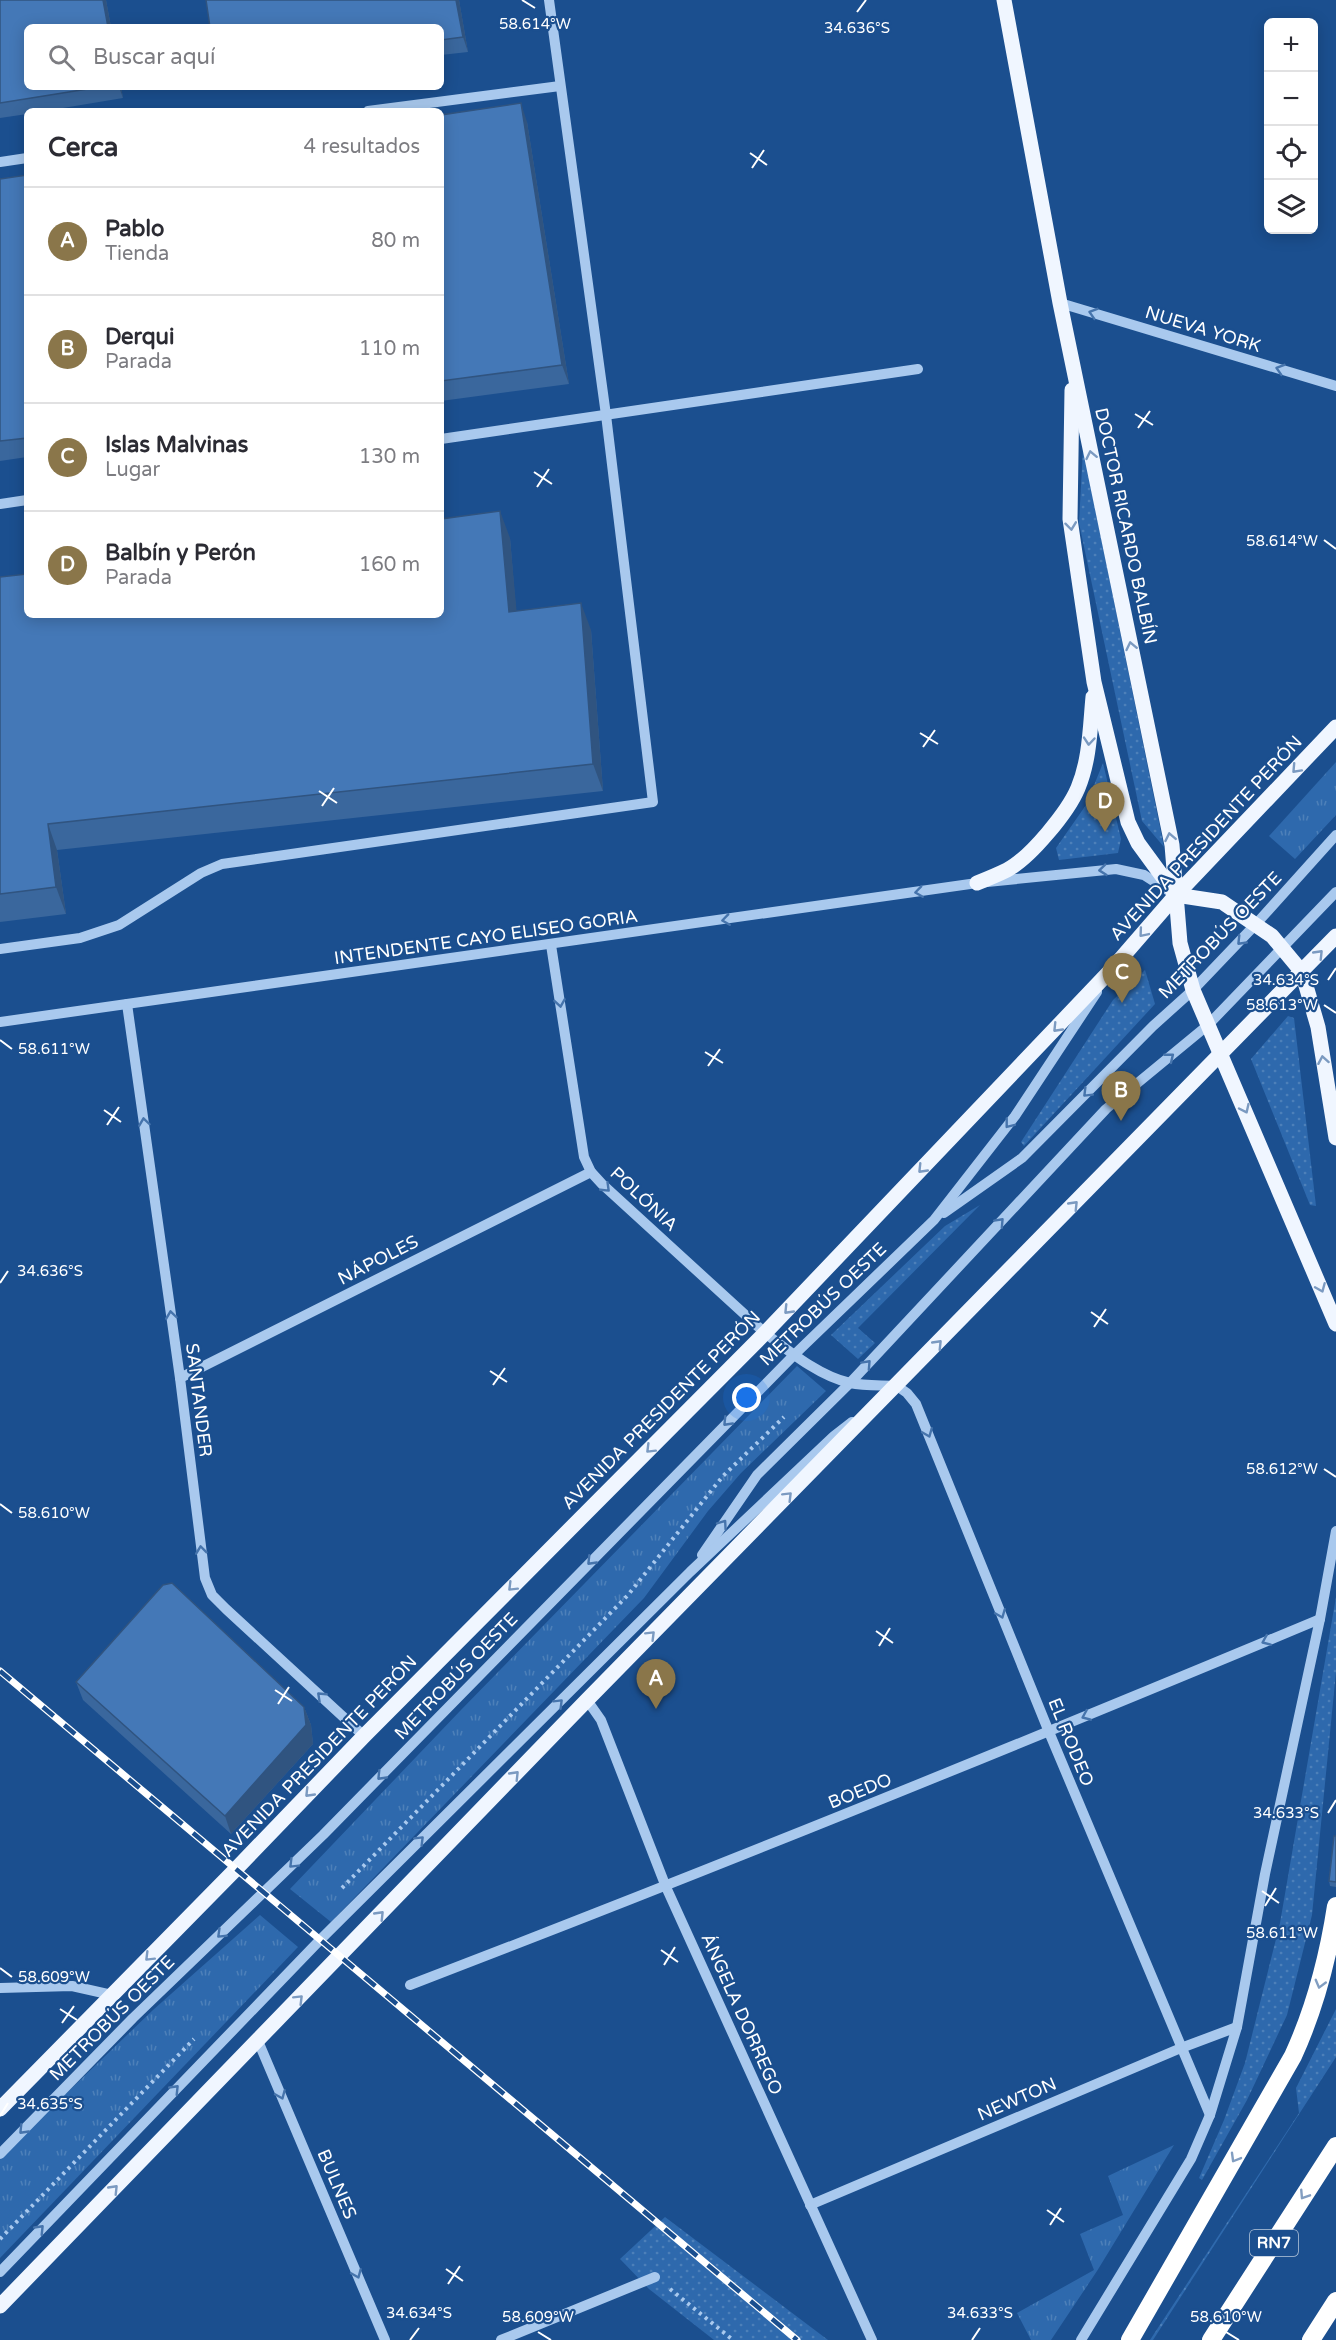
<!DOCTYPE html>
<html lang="es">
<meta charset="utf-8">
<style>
:root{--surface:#fff;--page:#f2f2f3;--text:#2b2b33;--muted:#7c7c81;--line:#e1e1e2;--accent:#8a764a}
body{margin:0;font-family:"Varela Round",sans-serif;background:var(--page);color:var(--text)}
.controls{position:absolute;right:18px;top:18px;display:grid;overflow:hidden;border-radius:9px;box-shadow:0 3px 15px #0003}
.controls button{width:54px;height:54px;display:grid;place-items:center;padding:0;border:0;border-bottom:2px solid var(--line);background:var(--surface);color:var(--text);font:30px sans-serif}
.you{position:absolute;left:747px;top:1398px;width:21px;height:21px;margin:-15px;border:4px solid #fff;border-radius:50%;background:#1a73e8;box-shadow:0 0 0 9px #1a73e833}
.badge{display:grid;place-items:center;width:39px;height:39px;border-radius:50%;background:var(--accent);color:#fff;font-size:20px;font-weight:700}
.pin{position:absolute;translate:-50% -50px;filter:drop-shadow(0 2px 3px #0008)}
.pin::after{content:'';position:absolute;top:32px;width:21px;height:18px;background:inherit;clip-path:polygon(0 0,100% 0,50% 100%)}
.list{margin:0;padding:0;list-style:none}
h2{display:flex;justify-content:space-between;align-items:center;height:78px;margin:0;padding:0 24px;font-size:26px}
h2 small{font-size:20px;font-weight:400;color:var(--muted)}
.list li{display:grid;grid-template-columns:39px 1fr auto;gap:18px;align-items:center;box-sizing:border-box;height:108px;padding:0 24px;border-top:2px solid var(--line)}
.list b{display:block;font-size:22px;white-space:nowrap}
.list p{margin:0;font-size:20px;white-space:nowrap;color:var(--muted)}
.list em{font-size:20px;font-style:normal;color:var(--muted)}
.icon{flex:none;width:33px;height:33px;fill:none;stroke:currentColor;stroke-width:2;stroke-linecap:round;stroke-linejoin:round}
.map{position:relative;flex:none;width:1336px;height:2340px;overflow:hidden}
.search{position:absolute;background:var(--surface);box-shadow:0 3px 15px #0003;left:24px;top:24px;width:420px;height:66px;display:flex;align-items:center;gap:15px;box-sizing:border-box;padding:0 21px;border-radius:9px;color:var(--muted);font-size:22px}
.panel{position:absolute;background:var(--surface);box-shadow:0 3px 15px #0003;left:24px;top:108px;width:420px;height:510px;border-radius:9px}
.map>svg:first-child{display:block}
.grass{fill:url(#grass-dots)}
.park{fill:url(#park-tufts)}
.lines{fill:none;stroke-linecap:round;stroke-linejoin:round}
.path{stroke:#a9c9ee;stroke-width:4;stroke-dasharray:3 4.5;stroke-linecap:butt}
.minor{stroke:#a9c9ee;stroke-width:10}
.major{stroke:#f0f6ff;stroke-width:15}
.highway{stroke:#fff;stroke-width:18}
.rail-casing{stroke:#fff;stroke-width:7}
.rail{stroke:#1b4f8f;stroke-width:4.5;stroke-dasharray:14;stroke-linecap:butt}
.wall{fill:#3a679d}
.shaded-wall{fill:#305480}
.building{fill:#4478b7;stroke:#305480;stroke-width:1.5}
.oneway{stroke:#4674ac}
.oneway2{stroke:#7b9ac1}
.oneway3{stroke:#829ec1}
.ticks{fill:none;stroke:#fff;stroke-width:2}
.labels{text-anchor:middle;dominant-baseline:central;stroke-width:4.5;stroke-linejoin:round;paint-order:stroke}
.shield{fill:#1b4f8f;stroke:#bbcadd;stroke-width:1.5}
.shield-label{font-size:16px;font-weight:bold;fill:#fff}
.street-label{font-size:18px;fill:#fff;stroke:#1b4f8f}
.ticks-label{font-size:15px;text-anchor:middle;fill:#fff;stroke:#1b4f8f;stroke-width:4.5;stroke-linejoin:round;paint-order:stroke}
</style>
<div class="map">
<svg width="1336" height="2340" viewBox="0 0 1336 2340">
<defs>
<pattern id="grass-dots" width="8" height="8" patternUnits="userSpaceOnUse" patternTransform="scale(1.5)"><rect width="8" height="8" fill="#2e69ad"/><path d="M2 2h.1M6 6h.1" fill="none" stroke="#4d80b9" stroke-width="1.8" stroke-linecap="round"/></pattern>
<pattern id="park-tufts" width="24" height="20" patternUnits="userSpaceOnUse" patternTransform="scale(1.5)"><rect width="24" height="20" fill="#2e69ad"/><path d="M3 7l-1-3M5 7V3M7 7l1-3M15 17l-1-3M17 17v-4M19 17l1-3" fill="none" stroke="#4d80b9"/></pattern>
</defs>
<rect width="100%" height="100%" fill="#1b4f8f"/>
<g class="grass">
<polygon points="1083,449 1164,847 1142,821 1079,523"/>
<polygon points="1103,763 1121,839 1118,853 1059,860 1056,848 1086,805"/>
<polygon points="1145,970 1155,1004 1024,1146 1021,1142 1113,1000"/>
<polygon points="1288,1016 1294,1018 1316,1206 1310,1205 1251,1059"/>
<polygon points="980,1205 858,1328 875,1343 858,1359 831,1335 945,1226"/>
<polygon points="1336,1597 1336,1672 1312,1915 1287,2015 1247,2100 1202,2180 1199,2178 1224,2120 1245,2063 1280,1923"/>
<polygon points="1336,2009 1336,2057 1153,2340 1150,2340 1299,2113 1296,2088"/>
<polygon points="665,2217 828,2340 714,2340 649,2289 620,2259"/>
</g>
<g class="park">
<polygon points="1336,762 1336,815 1295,859 1269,836"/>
<polygon points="797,1366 826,1391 741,1473 708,1511 644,1598 331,1922 290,1889 460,1711"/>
<polygon points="260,1915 298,1947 0,2258 0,2157 153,2010"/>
<polygon points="1174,2145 1097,2271 1051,2340 1031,2340 1017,2313 1094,2270 1080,2234 1123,2215 1108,2176"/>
</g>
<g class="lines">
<g class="path">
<polyline points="342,1888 628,1595 723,1476 784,1417"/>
<polyline points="0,2239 194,2039"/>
<polyline points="670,2289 733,2340"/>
</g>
<g class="minor">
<polyline points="368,111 560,86"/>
<polyline points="0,162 27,158"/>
<polyline points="1060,303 1336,386"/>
<polyline points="441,439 918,369"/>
<polyline points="0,504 27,500"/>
<path d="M 551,945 L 584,1157 L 591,1172 L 602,1184 L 765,1333 C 790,1352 819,1376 850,1383 C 865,1386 882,1385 897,1386"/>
<polyline points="0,949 80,938 119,925 201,873 222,864 653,802 606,415 549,0"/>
<polyline points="127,1004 180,1378 205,1578 212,1595 226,1609 364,1736"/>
<polyline points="0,1022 977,883 1116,869 1144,875 1169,891"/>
<polyline points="944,1213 1022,1158 1153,1026 1193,990 1256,924 1336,835"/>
<polyline points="180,1378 591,1172"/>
<polyline points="897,1386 907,1393 916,1404 1049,1732 1210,2115"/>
<polyline points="702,1555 757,1475 850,1383 1106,1109 1208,1025 1336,892"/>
<polyline points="587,1700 601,1720 666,1887 872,2340"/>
<path d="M 410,1985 C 716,1868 1018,1745 1320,1619"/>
<polyline points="0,1988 72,1986 112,1995"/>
<polyline points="258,2041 385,2340"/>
<polyline points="0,2154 133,2018 323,1835 794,1355 934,1220 1015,1116 1097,992"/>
<polyline points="810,2205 1181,2048 1237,2027"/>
<polyline points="0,2272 319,1941 690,1572 834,1436 852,1422"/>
<polyline points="501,2340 655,2277"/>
<polyline points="1081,2340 1191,2159 1210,2115 1237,2027 1265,1874 1320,1619 1336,1531"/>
</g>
<g class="major">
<polyline points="1004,0 1060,303 1172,845 1180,943 1193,990 1336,1324"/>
<polyline points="1072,390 1070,519 1094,682 1128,822 1138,843 1176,895"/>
<path d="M 977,883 C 987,879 997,875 1007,870 C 1030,858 1068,812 1078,788 C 1090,759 1090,728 1093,697"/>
<polyline points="1176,895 1222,902 1272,936 1302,972 1318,1027 1336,1138"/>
<polyline points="0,2109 235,1870 364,1736 765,1333 1111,970 1176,895 1336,727"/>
<polyline points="0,2306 587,1700 1336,936"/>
</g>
<g class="highway">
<path d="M 1130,2340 L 1293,2056 C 1315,2008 1328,1958 1336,1906"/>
<polyline points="1211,2340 1336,2146"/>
<polyline points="1311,2340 1336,2301"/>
</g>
<defs>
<polyline id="rail" points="0,1671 797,2340"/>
</defs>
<use href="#rail" class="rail-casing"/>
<use href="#rail" class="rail"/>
</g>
<g class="wall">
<polygon points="0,0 106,0 111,27 27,27 27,87 121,87 123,98 45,111 27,111 27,114 0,118"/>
<polygon points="206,0 459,0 468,52 441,55 441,27"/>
<polygon points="441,115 527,122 569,384 441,401"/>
<polygon points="27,175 27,457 0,461 0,179"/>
<polygon points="510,538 516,611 591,630 603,791 57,850 66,914 0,922 0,577"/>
<polygon points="76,1682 304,1707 311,1725 313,1744 231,1834 83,1700"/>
<polygon points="1336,1836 1336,1887 1330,1886 1329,1881"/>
</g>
<g class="shaded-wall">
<polygon points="103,0 106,0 111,27 108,27"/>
<polygon points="456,0 459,0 468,52 463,37"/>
<polygon points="119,87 121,87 123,98"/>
<polygon points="521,103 527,122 569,384 562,365"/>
<polygon points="500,511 510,538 519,638 509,612"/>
<polygon points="581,603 591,630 603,791 593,764"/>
<polygon points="48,824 57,850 66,914 56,887"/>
<polygon points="304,1707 311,1725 313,1744 231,1834 225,1816"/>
</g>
<g class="building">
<polygon points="0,0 103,0 108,27 27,27 27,87 100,87 0,103"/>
<polygon points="206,0 456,0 463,37 441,40 441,27 210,27"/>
<polygon points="521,103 562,365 441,381 441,115"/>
<polygon points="27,175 27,438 0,441 0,179"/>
<polygon points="500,511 509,612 581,603 593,764 48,824 56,887 0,894 0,577 27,574 27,615 441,615 441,519"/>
<polygon points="172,1583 304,1707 306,1725 225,1816 76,1682 163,1585"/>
<polygon points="1334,1836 1336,1836 1336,1882 1329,1881"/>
</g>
<defs><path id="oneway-chevron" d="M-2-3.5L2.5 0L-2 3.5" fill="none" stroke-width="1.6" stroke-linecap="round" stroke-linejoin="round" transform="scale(1.5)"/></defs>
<g class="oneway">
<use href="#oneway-chevron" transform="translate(1093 313) rotate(-163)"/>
<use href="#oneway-chevron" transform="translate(1280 369) rotate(-163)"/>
<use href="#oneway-chevron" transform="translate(1103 870) rotate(174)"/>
<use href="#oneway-chevron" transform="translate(919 892) rotate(172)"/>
<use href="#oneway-chevron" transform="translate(726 920) rotate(172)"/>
<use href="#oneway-chevron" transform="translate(1241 941) rotate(134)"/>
<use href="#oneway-chevron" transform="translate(560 1003) rotate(81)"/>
<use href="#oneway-chevron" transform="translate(1170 1057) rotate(-39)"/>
<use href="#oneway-chevron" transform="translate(1087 1093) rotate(135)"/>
<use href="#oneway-chevron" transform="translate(144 1122) rotate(-98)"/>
<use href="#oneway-chevron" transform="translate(1009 1124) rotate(128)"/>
<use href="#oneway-chevron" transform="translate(606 1188) rotate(44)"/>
<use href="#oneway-chevron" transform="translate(1000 1222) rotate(-47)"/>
<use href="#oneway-chevron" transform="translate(171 1315) rotate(-98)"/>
<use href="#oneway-chevron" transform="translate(867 1364) rotate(-47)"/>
<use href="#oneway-chevron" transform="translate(727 1422) rotate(134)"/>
<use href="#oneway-chevron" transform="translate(928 1433) rotate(68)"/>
<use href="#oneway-chevron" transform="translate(723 1524) rotate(-55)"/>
<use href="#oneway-chevron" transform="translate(201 1550) rotate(-97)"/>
<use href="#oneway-chevron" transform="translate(591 1561) rotate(134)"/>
<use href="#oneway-chevron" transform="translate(1001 1614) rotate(68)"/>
<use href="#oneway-chevron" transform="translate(1266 1641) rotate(157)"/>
<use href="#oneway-chevron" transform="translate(321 1696) rotate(-137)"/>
<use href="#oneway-chevron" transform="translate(559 1703) rotate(-45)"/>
<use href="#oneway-chevron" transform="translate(1086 1716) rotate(157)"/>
<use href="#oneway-chevron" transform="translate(381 1776) rotate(134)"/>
<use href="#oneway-chevron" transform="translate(420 1840) rotate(-45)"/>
<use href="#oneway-chevron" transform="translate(293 1864) rotate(135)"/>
<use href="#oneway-chevron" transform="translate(221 1934) rotate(136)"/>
<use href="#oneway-chevron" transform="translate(175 2089) rotate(-46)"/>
<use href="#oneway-chevron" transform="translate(281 2095) rotate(67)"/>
<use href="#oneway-chevron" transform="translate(23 2130) rotate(134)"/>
<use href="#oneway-chevron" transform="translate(40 2229) rotate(-46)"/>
<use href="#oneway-chevron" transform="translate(357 2274) rotate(67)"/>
</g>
<g class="oneway2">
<use href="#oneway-chevron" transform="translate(1091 455) rotate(-102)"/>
<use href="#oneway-chevron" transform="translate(1071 526) rotate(83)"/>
<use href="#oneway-chevron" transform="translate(1131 646) rotate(-102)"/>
<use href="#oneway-chevron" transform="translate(1089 741) rotate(95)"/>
<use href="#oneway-chevron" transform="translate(1296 769) rotate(133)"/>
<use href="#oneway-chevron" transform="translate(1170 837) rotate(-101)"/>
<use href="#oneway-chevron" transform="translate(1143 933) rotate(130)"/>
<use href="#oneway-chevron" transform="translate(1319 954) rotate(-46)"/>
<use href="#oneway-chevron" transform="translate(1057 1028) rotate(134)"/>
<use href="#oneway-chevron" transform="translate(1323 1060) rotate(-100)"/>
<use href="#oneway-chevron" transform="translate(1245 1109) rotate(65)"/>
<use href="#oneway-chevron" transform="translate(922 1169) rotate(134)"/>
<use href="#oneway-chevron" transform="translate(1074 1205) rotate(-46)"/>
<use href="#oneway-chevron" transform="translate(1321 1288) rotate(67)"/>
<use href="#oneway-chevron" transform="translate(788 1310) rotate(134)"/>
<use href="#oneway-chevron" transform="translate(938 1344) rotate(-46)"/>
<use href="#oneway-chevron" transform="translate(650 1449) rotate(135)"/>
<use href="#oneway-chevron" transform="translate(788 1496) rotate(-45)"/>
<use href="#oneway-chevron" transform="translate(512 1587) rotate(135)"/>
<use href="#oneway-chevron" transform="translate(651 1635) rotate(-45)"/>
<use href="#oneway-chevron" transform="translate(515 1775) rotate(-46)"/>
<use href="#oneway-chevron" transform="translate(309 1793) rotate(134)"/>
<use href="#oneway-chevron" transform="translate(380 1915) rotate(-46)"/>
<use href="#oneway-chevron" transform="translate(149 1957) rotate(135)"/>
<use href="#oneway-chevron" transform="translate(299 1999) rotate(-45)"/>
<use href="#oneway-chevron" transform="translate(114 2189) rotate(-46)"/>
</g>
<g class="oneway3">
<use href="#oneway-chevron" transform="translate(1320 1984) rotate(105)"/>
<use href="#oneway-chevron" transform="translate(1235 2158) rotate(120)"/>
<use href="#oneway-chevron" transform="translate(1304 2195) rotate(123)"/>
</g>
<path class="ticks" d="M 522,0 L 535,8M 857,12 L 866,0M 750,153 L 767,165M 752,168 L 764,150M 1135,414 L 1153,425M 1138,428 L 1150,411M 534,472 L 552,484M 537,487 L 549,469M 1324,540 L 1336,549M 920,733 L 938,744M 923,747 L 935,730M 319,791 L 337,803M 322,806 L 334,788M 1328,980 L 1336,968M 1324,1005 L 1336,1013M 0,1040 L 12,1049M 705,1052 L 723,1063M 708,1066 L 720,1049M 104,1110 L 121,1122M 107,1125 L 119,1107M 0,1283 L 8,1271M 1091,1312 L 1108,1324M 1094,1327 L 1106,1309M 490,1371 L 507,1382M 493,1385 L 505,1368M 1324,1469 L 1336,1477M 0,1504 L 12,1513M 876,1631 L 893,1643M 879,1646 L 890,1628M 275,1690 L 292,1701M 278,1704 L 289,1687M 1328,1813 L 1336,1800M 1262,1891 L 1279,1903M 1265,1906 L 1276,1888M 1324,1933 L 1336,1941M 661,1950 L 678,1962M 664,1965 L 675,1947M 0,1968 L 12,1977M 60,2009 L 77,2020M 62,2023 L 74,2006M 0,2116 L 8,2103M 1047,2210 L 1064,2222M 1050,2225 L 1061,2208M 446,2269 L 463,2281M 448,2284 L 460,2266M 538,2332 L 551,2340M 1226,2332 L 1239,2340M 410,2340 L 419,2328M 972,2340 L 980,2328"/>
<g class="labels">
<rect class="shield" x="1250" y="2230" width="48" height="26" rx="4.5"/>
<g class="shield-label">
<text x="1274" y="2243">RN7</text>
</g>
<g class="street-label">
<text transform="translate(1203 329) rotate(17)">NUEVA YORK</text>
<text transform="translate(1126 526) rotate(78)">DOCTOR RICARDO BALBÍN</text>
<text transform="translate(1206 838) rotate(-47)">AVENIDA PRESIDENTE PERÓN</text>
<text transform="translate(1220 935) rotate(-46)">METROBÚS OESTE</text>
<text transform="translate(486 937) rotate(-8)">INTENDENTE CAYO ELISEO GORIA</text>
<text transform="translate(644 1199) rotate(43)">POLÓNIA</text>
<text transform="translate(378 1260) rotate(-27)">NÁPOLES</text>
<text transform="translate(823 1304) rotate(-44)">METROBÚS OESTE</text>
<text transform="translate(199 1400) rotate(83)">SANTANDER</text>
<text transform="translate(661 1410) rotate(-45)">AVENIDA PRESIDENTE PERÓN</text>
<text transform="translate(456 1676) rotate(-46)">METROBÚS OESTE</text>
<text transform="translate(1071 1742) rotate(68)">EL RODEO</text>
<text transform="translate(319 1756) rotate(-46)">AVENIDA PRESIDENTE PERÓN</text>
<text transform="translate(860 1791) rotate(-22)">BOEDO</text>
<text transform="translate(742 2014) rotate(66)">ÁNGELA DORREGO</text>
<text transform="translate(112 2018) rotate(-45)">METROBÚS OESTE</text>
<text transform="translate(1017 2099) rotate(-23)">NEWTON</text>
<text transform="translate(337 2184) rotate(67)">BULNES</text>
</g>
</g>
<g class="ticks-label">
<text x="535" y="29">58.614°W</text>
<text x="857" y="33">34.636°S</text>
<text x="1282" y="546">58.614°W</text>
<text x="1286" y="985">34.634°S</text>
<text x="1282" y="1010">58.613°W</text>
<text x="54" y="1054">58.611°W</text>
<text x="50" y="1276">34.636°S</text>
<text x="1282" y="1474">58.612°W</text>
<text x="54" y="1518">58.610°W</text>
<text x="1286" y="1818">34.633°S</text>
<text x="1282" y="1938">58.611°W</text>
<text x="54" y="1982">58.609°W</text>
<text x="50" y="2109">34.635°S</text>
<text x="419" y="2318">34.634°S</text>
<text x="980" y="2318">34.633°S</text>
<text x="538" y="2322">58.609°W</text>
<text x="1226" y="2322">58.610°W</text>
</g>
</svg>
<div class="controls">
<button>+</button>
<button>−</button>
<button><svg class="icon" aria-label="locate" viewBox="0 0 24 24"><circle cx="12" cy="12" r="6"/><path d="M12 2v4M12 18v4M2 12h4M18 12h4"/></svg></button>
<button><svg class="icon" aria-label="layers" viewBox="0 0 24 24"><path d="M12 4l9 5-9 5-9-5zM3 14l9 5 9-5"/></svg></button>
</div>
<div class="you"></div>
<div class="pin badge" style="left:656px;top:1709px">A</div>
<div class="pin badge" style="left:1121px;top:1121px">B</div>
<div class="pin badge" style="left:1122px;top:1003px">C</div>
<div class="pin badge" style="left:1105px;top:832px">D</div>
<div class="search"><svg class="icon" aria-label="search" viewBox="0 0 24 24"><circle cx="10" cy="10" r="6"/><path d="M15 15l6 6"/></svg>Buscar aquí</div>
<section class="panel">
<h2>Cerca<small>4 resultados</small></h2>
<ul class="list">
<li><span class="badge">A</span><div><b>Pablo</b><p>Tienda</p></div><em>80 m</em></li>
<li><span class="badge">B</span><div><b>Derqui</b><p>Parada</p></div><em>110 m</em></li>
<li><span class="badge">C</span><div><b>Islas Malvinas</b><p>Lugar</p></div><em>130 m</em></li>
<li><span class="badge">D</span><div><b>Balbín y Perón</b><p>Parada</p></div><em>160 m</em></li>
</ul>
</section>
</div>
